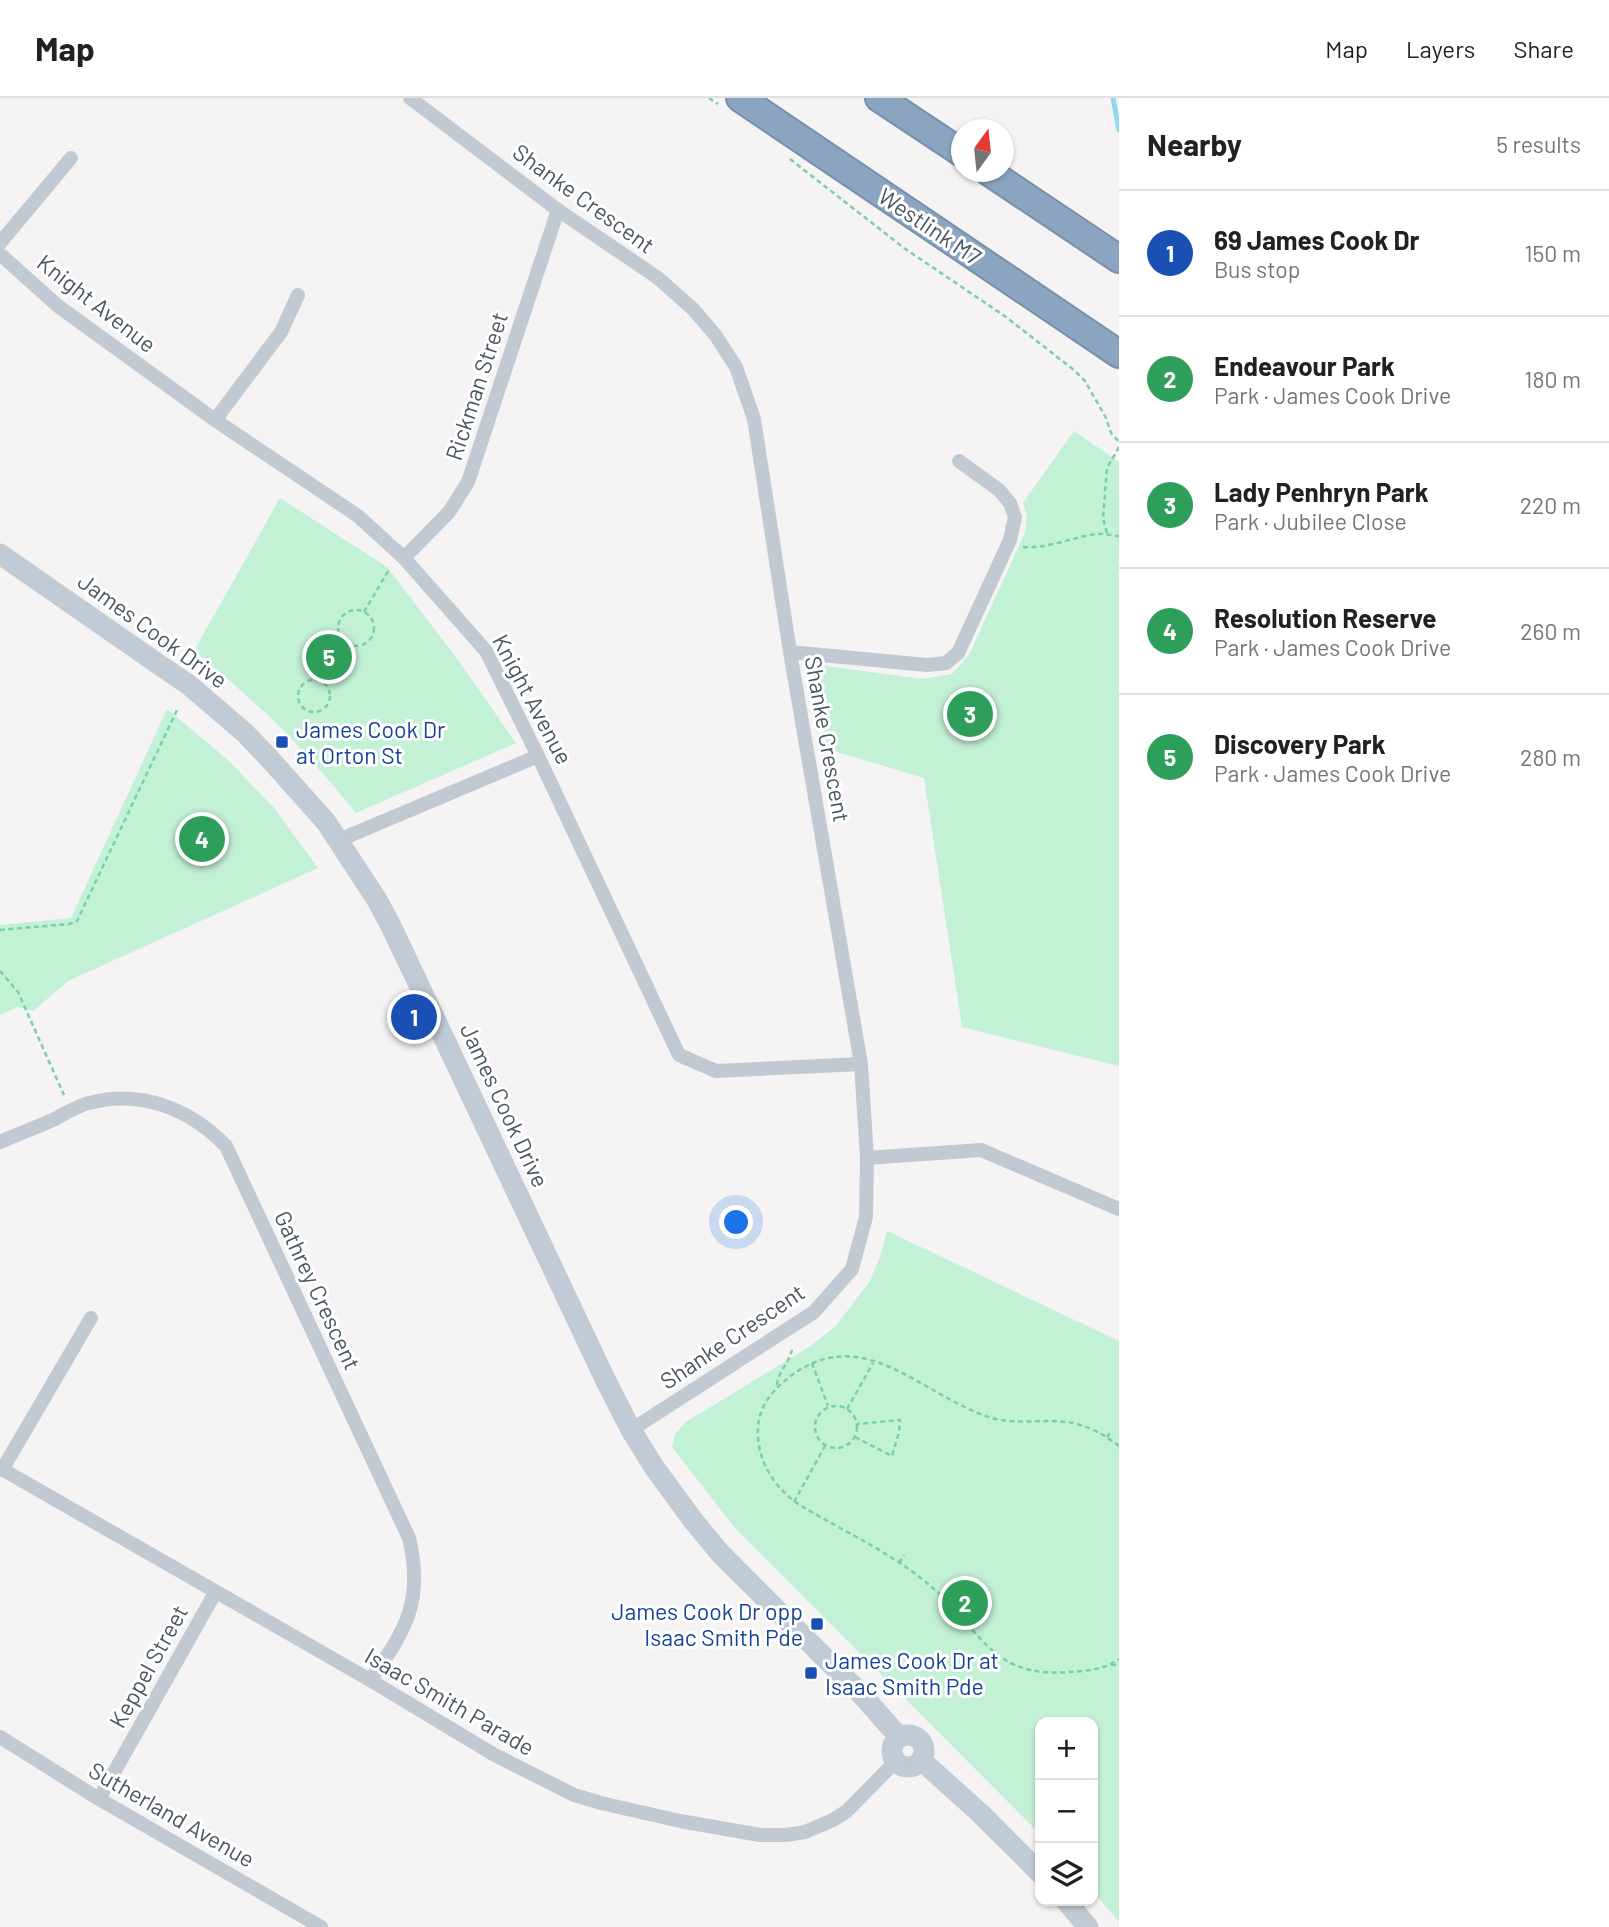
<!DOCTYPE html>
<meta charset="utf-8">
<style>
:root{--surface:#fff;--page:#f6f6f6;--text:#202124;--muted:#757577;--line:#e0e0e0;--accent:#111827}
body{margin:0;font-family:Barlow,sans-serif;background:var(--page);color:var(--text)}
.controls{position:absolute;right:21px;bottom:21px;display:grid;overflow:hidden;border-radius:14px;box-shadow:0 2px 5px #0004}
.controls button{width:63px;height:63px;display:grid;place-items:center;padding:0;border:0;border-bottom:2px solid var(--line);background:var(--surface);color:var(--text);font:35px sans-serif}
.compass{position:absolute;left:951px;top:21px;width:63px;height:63px;border-radius:50%;background:var(--surface);box-shadow:0 2px 5px #0004;rotate:15deg}
.you{position:absolute;left:737px;top:1125px;width:24px;height:24px;margin:-18px;border:5px solid #fff;border-radius:50%;background:#1a73e8;box-shadow:0 0 0 10px #1a73e833}
.badge{display:grid;place-items:center;width:46px;height:46px;border-radius:50%;background:var(--accent);color:#fff;font-size:23px;font-weight:700}
.pin{position:absolute;translate:-50% -50%;border:4px solid #fff;box-shadow:0 2px 7px #0006}
.list{margin:0;padding:0;list-style:none}
h2{display:flex;justify-content:space-between;align-items:center;height:91px;margin:0;padding:0 28px;font-size:30px}
h2 small{font-size:23px;font-weight:400;color:var(--muted)}
.list li{display:grid;grid-template-columns:46px 1fr auto;gap:21px;align-items:center;box-sizing:border-box;height:126px;padding:0 28px;border-top:2px solid var(--line)}
.list b{display:block;font-size:26px;white-space:nowrap}
.list p{margin:0;font-size:23px;white-space:nowrap;color:var(--muted)}
.list em{font-size:23px;font-style:normal;color:var(--muted)}
.icon{flex:none;width:38px;height:38px;fill:none;stroke:currentColor;stroke-width:2;stroke-linecap:round;stroke-linejoin:round}
.map{position:relative;flex:none;width:1119px;height:1829px;overflow:hidden}
header{display:flex;align-items:center;gap:42px;box-sizing:border-box;height:98px;padding:0 35px;background:var(--surface);border-bottom:2px solid var(--line)}
header strong{font-size:33px}
nav{display:flex;gap:38px;margin-inline-start:auto;font-size:24px}
main{display:flex}
aside{flex:1;background:var(--surface)}
.map>svg:first-child{display:block}
.green{fill:#c3f1d5}
.lines{fill:none;stroke-linecap:round;stroke-linejoin:round}
.stream{stroke:#90daee;stroke-width:5}
.highway-casing{stroke:#7690ad;stroke-width:30}
.path{stroke:#7ad0a6;stroke-width:2.5;stroke-dasharray:5 3.5;stroke-linecap:butt}
.street{stroke:#c1cad2;stroke-width:14}
.secondary{stroke:#c1cbd6;stroke-width:21}
.highway{stroke:#8ba5c1;stroke-width:26}
.transit-dot{fill:#1a4fb4;stroke:#fff;stroke-width:2.5}
.labels{text-anchor:middle;dominant-baseline:central;stroke-width:6;stroke-linejoin:round;paint-order:stroke}
.street-label{font-size:23px;fill:#4a5661;stroke:#fff}
.transit-label{font-size:23px;fill:#164399;stroke:#fff;text-anchor:start}
</style>
<header>
<strong>Map</strong>
<nav><a>Map</a><a>Layers</a><a>Share</a></nav>
</header>
<main>
<div class="map">
<svg width="1119" height="1829" viewBox="0 0 1119 1829">
<rect width="100%" height="100%" fill="#f5f3f3"/>
<g class="green">
<polygon points="1074,333 1119,364 1119,968 962,929 924,680 827,651 815,578 825,568 923,581 952,576 969,557 1025,435 1027,418 1023,405"/>
<path d="M 280,400 L 387,469 L 461,566 L 516,645 L 356,715 C 332,686 307,656 280,629 C 253,602 223,577 194,553 Z"/>
<polygon points="167,611 228,662 275,711 318,770 68,883 33,913 18,909 0,917 0,827 71,820"/>
<polygon points="887,1133 1119,1243 1119,1824 1093,1793 1093,1624 1040,1624 1040,1736 734,1429 672,1349 675,1336 686,1324 809,1249 835,1229 870,1183 880,1159"/>
</g>
<g class="lines">
<polyline class="stream" points="1113,0 1119,32"/>
<defs>
<g id="highway">
<polyline points="740,0 1119,256"/>
<polyline points="879,0 962,55"/>
<polyline points="989,74 1119,161"/>
</g>
</defs>
<use href="#highway" class="highway-casing"/>
<g class="path">
<polyline points="709,0 718,6"/>
<polyline points="790,61 904,150 1006,219 1074,272 1085,283 1106,320 1111,335 1119,344"/>
<polyline points="1107,435 1103,420 1107,370 1119,349"/>
<path d="M 1023,449 C 1047,451 1073,439 1097,436 C 1105,435 1111,438 1119,438"/>
<circle cx="356" cy="530" r="18"/>
<polyline points="364,514 390,470"/>
<circle cx="314" cy="598" r="16"/>
<polyline points="323,584 347,545"/>
<polyline points="0,832 69,826 77,823 178,610"/>
<polyline points="0,873 18,894 64,997"/>
<polyline points="812,1265 828,1308"/>
<path d="M 777,1287 C 778,1274 789,1265 792,1252"/>
<circle cx="836" cy="1329" r="21"/>
<polyline points="847,1311 873,1265"/>
<polyline points="855,1339 892,1358 899,1334 900,1322 857,1326"/>
<polyline points="1107,1339 1112,1332"/>
<path d="M 1119,1348 C 1104,1336 1085,1326 1066,1324 C 1041,1321 1017,1327 992,1320 C 922,1299 862,1220 787,1281 C 772,1293 759,1309 758,1329 C 756,1361 773,1388 798,1406 C 836,1429 877,1448 913,1474 C 929,1486 944,1499 957,1514 C 992,1555 1009,1578 1068,1574 C 1086,1573 1104,1572 1119,1561"/>
<polyline points="794,1404 825,1348"/>
<polyline points="899,1465 904,1457"/>
<polyline points="1111,1567 1119,1567"/>
</g>
<g class="street">
<polyline points="410,0 558,112 658,180 694,212 716,238 736,269 754,321 790,554 861,966 867,1060 866,1119 852,1171 814,1214 631,1332"/>
<polyline points="0,145 71,60"/>
<polyline points="0,156 58,208 215,322 358,418 404,460 486,553 538,658 679,957 716,973 861,966"/>
<polyline points="215,322 281,234 298,197"/>
<polyline points="404,460 449,414 468,384 558,112"/>
<polyline points="790,554 927,567 946,565 958,555 1010,442 1015,419 1010,405 999,392 959,363"/>
<polyline points="339,742 538,658"/>
<path d="M 0,1044 C 18,1036 37,1029 55,1021 C 66,1015 77,1008 89,1005 C 141,991 190,1011 226,1048 L 409,1440 C 424,1502 406,1533 370,1582"/>
<polyline points="867,1060 981,1052 1119,1111"/>
<polyline points="0,1370 370,1582 493,1656 574,1697 601,1705 680,1723 760,1737 786,1737 805,1734 833,1722 847,1713 895,1664"/>
<polyline points="2,1372 91,1220"/>
<polyline points="0,1639 99,1701 321,1829"/>
<polyline points="99,1701 215,1495"/>
</g>
<g class="secondary">
<polyline points="0,456 161,568 189,587 245,635 268,659 326,724 377,802 391,828 605,1281 631,1332 654,1369 692,1421 720,1455 862,1597 899,1639"/>
<circle cx="908" cy="1653" r="16"/>
<polyline points="921,1662 981,1716 1040,1775"/>
<polyline points="1066,1803 1088,1829"/>
</g>
<use href="#highway" class="highway"/>
</g>
<g class="transit-dot">
<rect x="275" y="637" width="14" height="14" rx="3.5"/>
<rect x="810" y="1519" width="14" height="14" rx="3.5"/>
<rect x="804" y="1568" width="14" height="14" rx="3.5"/>
</g>
<g class="labels">
<g class="street-label">
<text transform="translate(584 100) rotate(36)">Shanke Crescent</text>
<text transform="translate(930 128) rotate(34)">Westlink M7</text>
<text transform="translate(97 205) rotate(38)">Knight Avenue</text>
<text transform="translate(476 288) rotate(-72)">Rickman Street</text>
<text transform="translate(153 532) rotate(36)">James Cook Drive</text>
<text transform="translate(533 601) rotate(62)">Knight Avenue</text>
<text transform="translate(828 641) rotate(80)">Shanke Crescent</text>
<text transform="translate(505 1007) rotate(65)">James Cook Drive</text>
<text transform="translate(318 1192) rotate(65)">Gathrey Crescent</text>
<text transform="translate(732 1238) rotate(-34)">Shanke Crescent</text>
<text transform="translate(148 1568) rotate(-61)">Keppel Street</text>
<text transform="translate(450 1603) rotate(30)">Isaac Smith Parade</text>
<text transform="translate(172 1716) rotate(30)">Sutherland Avenue</text>
</g>
<g class="transit-label">
<text x="296" y="631">James Cook Dr<tspan x="296" dy="26">at Orton St</tspan></text>
<text x="803" y="1513" text-anchor="end">James Cook Dr opp<tspan x="803" dy="26">Isaac Smith Pde</tspan></text>
<text x="825" y="1562">James Cook Dr at<tspan x="825" dy="26">Isaac Smith Pde</tspan></text>
</g>
</g>
</svg>
<div class="controls">
<button>+</button>
<button>−</button>
<button><svg class="icon" aria-label="layers" viewBox="0 0 24 24"><path d="M12 4l9 5-9 5-9-5zM3 14l9 5 9-5"/></svg></button>
</div>
<svg class="compass" viewBox="-18 -18 36 36"><path d="M0-13l5 13h-10z" fill="#e53935"/><path d="M0 13l5-13h-10z" fill="#757577"/></svg>
<div class="you"></div>
<div class="pin badge" style="left:414px;top:919px;background:#1a4fb4">1</div>
<div class="pin badge" style="left:965px;top:1505px;background:#2e9e5b">2</div>
<div class="pin badge" style="left:970px;top:616px;background:#2e9e5b">3</div>
<div class="pin badge" style="left:202px;top:741px;background:#2e9e5b">4</div>
<div class="pin badge" style="left:329px;top:559px;background:#2e9e5b">5</div>
</div>
<aside>
<h2>Nearby<small>5 results</small></h2>
<ul class="list">
<li><span class="badge" style="background:#1a4fb4">1</span><div><b>69 James Cook Dr</b><p>Bus stop</p></div><em>150 m</em></li>
<li><span class="badge" style="background:#2e9e5b">2</span><div><b>Endeavour Park</b><p>Park · James Cook Drive</p></div><em>180 m</em></li>
<li><span class="badge" style="background:#2e9e5b">3</span><div><b>Lady Penhryn Park</b><p>Park · Jubilee Close</p></div><em>220 m</em></li>
<li><span class="badge" style="background:#2e9e5b">4</span><div><b>Resolution Reserve</b><p>Park · James Cook Drive</p></div><em>260 m</em></li>
<li><span class="badge" style="background:#2e9e5b">5</span><div><b>Discovery Park</b><p>Park · James Cook Drive</p></div><em>280 m</em></li>
</ul>
</aside>
</main>
